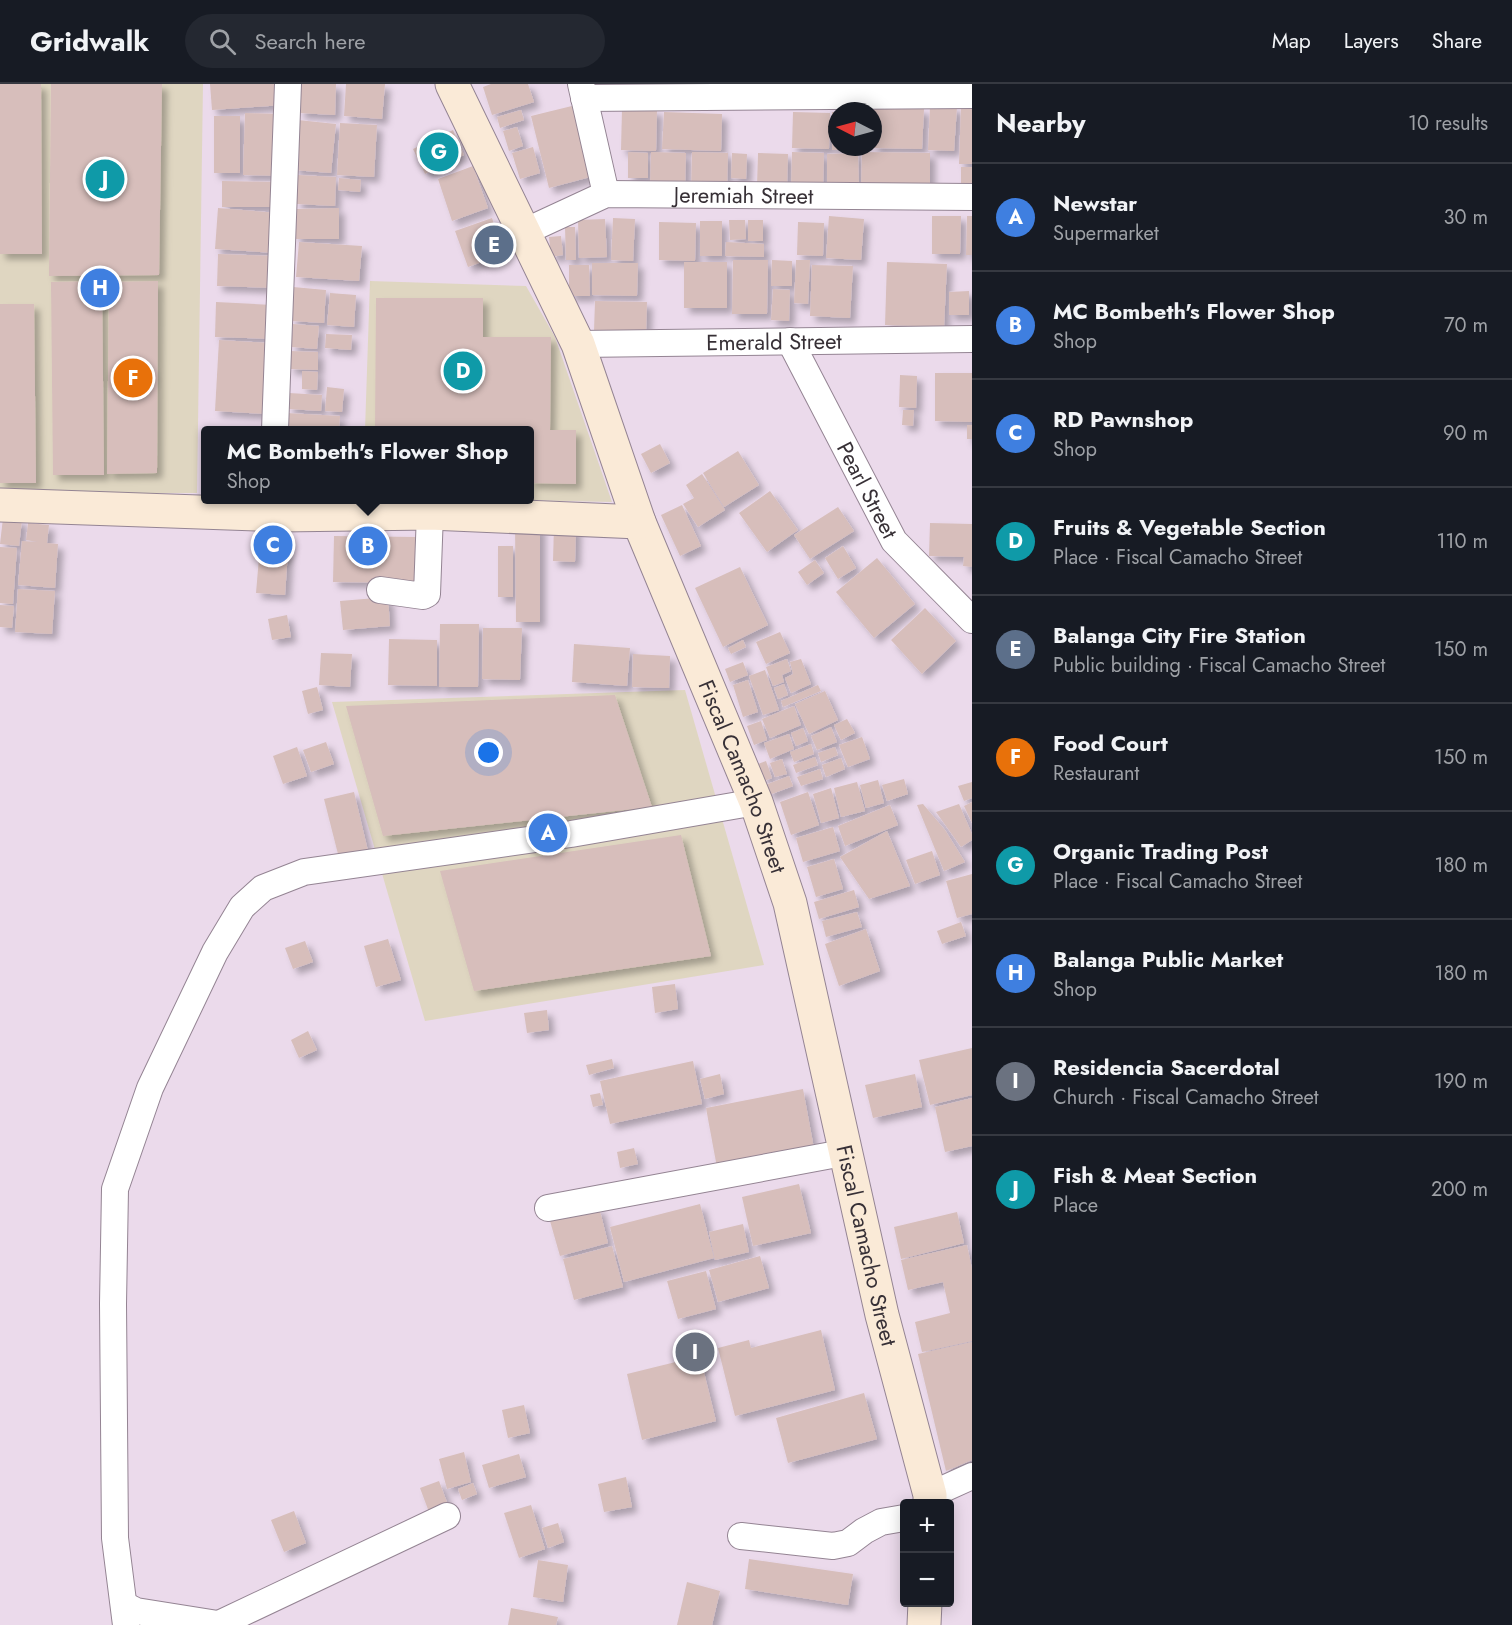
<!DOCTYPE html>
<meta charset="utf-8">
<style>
:root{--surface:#171b24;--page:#242831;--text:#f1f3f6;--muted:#9ea1a6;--line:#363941;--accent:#bbae9d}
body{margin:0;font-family:Jost,sans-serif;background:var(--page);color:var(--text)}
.controls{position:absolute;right:18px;bottom:18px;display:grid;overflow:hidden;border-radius:6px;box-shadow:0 3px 15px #0003}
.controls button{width:54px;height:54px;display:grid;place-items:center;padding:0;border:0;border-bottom:2px solid var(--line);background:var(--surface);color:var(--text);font:30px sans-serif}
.compass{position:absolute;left:828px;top:18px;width:54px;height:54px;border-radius:50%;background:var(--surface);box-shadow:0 3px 15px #0003;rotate:276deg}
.you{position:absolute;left:489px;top:669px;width:21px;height:21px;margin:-15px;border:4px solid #fff;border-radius:50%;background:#1a73e8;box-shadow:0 0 0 9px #1a73e833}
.badge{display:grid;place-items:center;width:39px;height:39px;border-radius:50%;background:var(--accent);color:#fff;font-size:20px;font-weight:700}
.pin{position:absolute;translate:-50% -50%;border:3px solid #fff;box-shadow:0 2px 6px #0006}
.popup{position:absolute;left:201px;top:342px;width:333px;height:78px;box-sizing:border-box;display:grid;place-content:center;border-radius:6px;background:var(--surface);filter:drop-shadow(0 2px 4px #0005);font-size:20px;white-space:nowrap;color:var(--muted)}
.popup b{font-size:22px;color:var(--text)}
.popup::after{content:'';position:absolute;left:50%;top:100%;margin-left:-12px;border:12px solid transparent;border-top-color:var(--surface)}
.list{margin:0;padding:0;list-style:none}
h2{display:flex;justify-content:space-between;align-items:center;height:78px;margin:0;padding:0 24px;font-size:26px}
h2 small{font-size:20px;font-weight:400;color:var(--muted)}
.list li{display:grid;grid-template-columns:39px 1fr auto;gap:18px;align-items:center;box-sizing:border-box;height:108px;padding:0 24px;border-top:2px solid var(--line)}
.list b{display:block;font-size:22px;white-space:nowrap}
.list p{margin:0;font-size:20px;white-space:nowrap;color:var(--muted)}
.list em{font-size:20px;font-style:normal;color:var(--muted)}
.icon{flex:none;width:33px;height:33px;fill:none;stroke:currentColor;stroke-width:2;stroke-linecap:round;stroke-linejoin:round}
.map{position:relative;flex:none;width:972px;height:1541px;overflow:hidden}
header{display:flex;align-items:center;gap:36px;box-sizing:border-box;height:84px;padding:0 30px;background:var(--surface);border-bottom:2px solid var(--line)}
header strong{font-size:28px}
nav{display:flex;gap:33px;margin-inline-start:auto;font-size:21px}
.search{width:420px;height:54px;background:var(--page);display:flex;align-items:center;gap:15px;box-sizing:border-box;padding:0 21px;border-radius:33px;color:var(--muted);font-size:22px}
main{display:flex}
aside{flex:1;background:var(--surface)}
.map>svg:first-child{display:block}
.commercial{fill:#dfd6c1}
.building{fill:#d7bebb;filter:url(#shadow)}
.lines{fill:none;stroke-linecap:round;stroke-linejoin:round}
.street-casing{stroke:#948493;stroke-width:28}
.secondary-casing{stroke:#948493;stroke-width:35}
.street{stroke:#fff;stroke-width:26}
.secondary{stroke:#faead7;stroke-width:33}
.labels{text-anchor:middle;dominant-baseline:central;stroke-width:5;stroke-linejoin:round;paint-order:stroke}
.street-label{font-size:22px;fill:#373036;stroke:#fff}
</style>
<header>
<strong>Gridwalk</strong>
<div class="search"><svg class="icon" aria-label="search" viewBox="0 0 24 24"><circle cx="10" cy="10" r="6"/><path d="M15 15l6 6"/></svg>Search here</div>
<nav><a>Map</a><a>Layers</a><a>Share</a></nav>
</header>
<main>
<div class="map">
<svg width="972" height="1541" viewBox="0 0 972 1541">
<defs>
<filter id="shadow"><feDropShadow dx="5.5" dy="5.5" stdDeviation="3" flood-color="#0004"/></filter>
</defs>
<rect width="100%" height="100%" fill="#ebdaeb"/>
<g class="commercial">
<polygon points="0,0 203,0 197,409 0,410"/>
<polygon points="370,197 526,202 555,253 612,418 514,416 530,416 530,346 365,346"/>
<polygon points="685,606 764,881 425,937 332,618"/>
</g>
<g class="building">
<polygon points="0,0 41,0 42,170 0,170"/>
<polygon points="51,0 162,0 159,191 49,192"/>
<polygon points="210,0 282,0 283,21 212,26"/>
<polygon points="301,0 336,0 335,31 299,29"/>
<polygon points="346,0 385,0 382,35 344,32"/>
<polygon points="491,0 528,0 534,18 492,31 483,3"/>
<rect x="616" y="0" width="43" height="5"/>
<polygon points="576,21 594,92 549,104 531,32"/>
<polygon points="961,21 972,21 972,80 959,80"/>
<polygon points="930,22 957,23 954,67 928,66"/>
<polygon points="868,24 924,25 922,65 873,64 873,27 868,27"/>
<polygon points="622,25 657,26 656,67 621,66"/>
<polygon points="521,26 524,36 500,44 497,33"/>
<polygon points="664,28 722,30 721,67 662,65"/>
<polygon points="793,28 830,29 829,65 792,64"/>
<polygon points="832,28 837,28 837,63 862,63 862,66 832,66"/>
<polygon points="245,29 284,30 283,92 243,91"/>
<rect x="214" y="32" width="26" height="57"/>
<polygon points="298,36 336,40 331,89 293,86"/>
<polygon points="340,39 377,41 374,93 337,91"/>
<polygon points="517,43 523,62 509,67 503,47"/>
<polygon points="453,46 464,71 425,90 413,65"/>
<polygon points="533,63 540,89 520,95 512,69"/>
<polygon points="628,68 648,69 648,94 628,94"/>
<polygon points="651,68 686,69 685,104 650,103"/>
<polygon points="692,68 728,69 727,107 691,107"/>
<polygon points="792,68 824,69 823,105 791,104"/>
<polygon points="862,68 930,69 930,105 861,104"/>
<polygon points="732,69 747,70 746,95 731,94"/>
<polygon points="758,69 788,70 787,103 757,102"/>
<polygon points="858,69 859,103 827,103 827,70"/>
<polygon points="473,82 488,124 452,137 438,95"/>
<polygon points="961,83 972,83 972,103 961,104"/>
<polygon points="298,91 336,93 335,122 296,120"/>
<polygon points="339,94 361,96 360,108 338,106"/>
<polygon points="222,97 279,98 279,123 222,123"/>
<polygon points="218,124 278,129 275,169 215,165"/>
<polygon points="339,124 339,155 295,155 295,125"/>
<polygon points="829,132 864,135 861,176 826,174"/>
<polygon points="932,132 961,132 960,170 932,170"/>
<polygon points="967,132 972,132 972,171 966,171"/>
<polygon points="492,134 504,170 468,183 455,147"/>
<polygon points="613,134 635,135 633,177 611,176"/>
<polygon points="605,135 607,173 579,174 578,136"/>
<polygon points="729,136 745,136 746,155 730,156"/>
<rect x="748" y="136" width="15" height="21"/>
<rect x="700" y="137" width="22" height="35"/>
<polygon points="659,138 696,139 695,177 659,176"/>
<polygon points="798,138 824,139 823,172 797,171"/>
<polygon points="565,143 575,143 576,176 566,176"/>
<polygon points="561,152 563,171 551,173 549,153"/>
<polygon points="299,158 362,162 359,197 296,193"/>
<polygon points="726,158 764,160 764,173 725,172"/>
<polygon points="218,170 276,172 275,204 217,202"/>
<polygon points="733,176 768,176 767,230 732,230"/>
<polygon points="772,176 792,177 792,202 771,202"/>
<polygon points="796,176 810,176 808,220 794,219"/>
<rect x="684" y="178" width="43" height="46"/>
<polygon points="887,178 947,180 944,243 885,241"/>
<polygon points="592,179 638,179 637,212 592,211"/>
<polygon points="569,181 589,181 590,212 569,212"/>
<polygon points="812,181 853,182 850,234 810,232"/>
<polygon points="102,197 104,391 53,391 51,198"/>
<polygon points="158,197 157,389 107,390 109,198"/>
<polygon points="293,203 326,206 324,239 291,237"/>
<polygon points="773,205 790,206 789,237 771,236"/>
<polygon points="969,207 969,231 949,231 949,208"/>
<polygon points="330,209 356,211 354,243 327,241"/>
<polygon points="376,214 483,214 483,253 551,253 550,346 576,346 576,400 530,399 530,346 375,346"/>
<polygon points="595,217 647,218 646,249 594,247"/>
<polygon points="216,218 273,221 272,255 215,253"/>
<polygon points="0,220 34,220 36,399 0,399"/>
<polygon points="293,240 319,242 317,265 291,263"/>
<polygon points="326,250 352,251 351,266 325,264"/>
<polygon points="219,256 270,259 266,330 215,327"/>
<polygon points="290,267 318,268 318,286 289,285"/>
<polygon points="302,287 318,288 317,306 302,305"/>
<polygon points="935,289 972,289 972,338 935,337"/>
<polygon points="900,291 917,292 916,324 899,323"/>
<polygon points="327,303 344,305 342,328 325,327"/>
<polygon points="289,309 322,311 321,327 288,325"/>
<polygon points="903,326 914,326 913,342 902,341"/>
<polygon points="286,329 340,332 339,346 288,346"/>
<rect x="967" y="341" width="5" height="14"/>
<polygon points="660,360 670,379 651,389 641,370"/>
<polygon points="738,367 759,401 724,423 703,389"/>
<polygon points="702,390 725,426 698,443 683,420 694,414 686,401"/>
<polygon points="770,407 798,446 767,468 739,429"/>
<polygon points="682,421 701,462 680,472 661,431"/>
<polygon points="838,423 854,447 810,475 794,451"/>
<polygon points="3,434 22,436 19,462 0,460"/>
<polygon points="28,439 49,441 47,459 58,460 55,504 18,501 22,457 38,458 26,456"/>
<polygon points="930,439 972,440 972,483 963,482 964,473 929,472"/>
<polygon points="515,441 540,441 540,538 516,538"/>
<polygon points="554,441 576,442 575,478 553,477"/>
<polygon points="261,450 289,453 285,511 256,509"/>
<polygon points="334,452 417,453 416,499 333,498"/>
<rect x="498" y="462" width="15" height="51"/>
<polygon points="843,462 856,484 838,495 825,474"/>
<polygon points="0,463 17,464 13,520 0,519"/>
<polygon points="877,474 915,520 874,554 836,508"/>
<polygon points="815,476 824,489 807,501 798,488"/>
<polygon points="740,483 768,541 723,563 695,504"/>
<polygon points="18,505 55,507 52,550 15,548"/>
<polygon points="388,513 390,542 343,546 340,517"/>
<polygon points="0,521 14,522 12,544 0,543"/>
<polygon points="925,524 956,557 922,590 891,556"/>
<polygon points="287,531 291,553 272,556 268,535"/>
<polygon points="440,540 479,540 478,603 439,603"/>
<polygon points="483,544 522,544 520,596 482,595"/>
<polygon points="780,548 790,569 766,580 756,558"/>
<polygon points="389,555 437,556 437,602 388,601"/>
<polygon points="743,556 746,563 731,570 728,564"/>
<polygon points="574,560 630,564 627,602 572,598"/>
<polygon points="321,569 352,570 350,603 319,601"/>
<polygon points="633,570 670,572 669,604 632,603"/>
<polygon points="787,575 791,587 782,591 784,598 773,602 766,583"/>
<polygon points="801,575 811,600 791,609 785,594 793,590 790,578"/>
<polygon points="743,578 748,591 730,598 725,585"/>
<polygon points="765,586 779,626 763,631 749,592"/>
<polygon points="748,596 758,628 743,633 733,601"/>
<polygon points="784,600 788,611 778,615 774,604"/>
<polygon points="818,601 821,607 783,623 781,617"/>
<polygon points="317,603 323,626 308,630 302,607"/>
<polygon points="825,607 838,636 809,650 795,620"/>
<polygon points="615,611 652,723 383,752 346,622"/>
<polygon points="794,622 801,641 770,654 762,635"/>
<polygon points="847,635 855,649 841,656 834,641"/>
<polygon points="761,637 767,656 754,661 747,642"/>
<polygon points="831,643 837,658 817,666 811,652"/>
<polygon points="803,644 808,657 796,662 791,649"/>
<polygon points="789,650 794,665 770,675 764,659"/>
<polygon points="862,653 870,675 848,683 839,661"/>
<polygon points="326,658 334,680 311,688 303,666"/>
<polygon points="811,660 814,670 794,678 790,668"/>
<polygon points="297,663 307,692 283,700 273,672"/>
<polygon points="835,663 838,671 821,678 818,669"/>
<polygon points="815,673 818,681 796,689 793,681"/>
<polygon points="841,674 845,685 826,693 822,681"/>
<polygon points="782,675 787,690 775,693 770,679"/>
<polygon points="766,677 772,694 764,697 758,680"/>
<polygon points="820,685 823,695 801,702 797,693"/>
<polygon points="789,692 793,702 769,711 765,701"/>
<polygon points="904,695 908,710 887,717 882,701"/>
<polygon points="878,696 884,719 866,724 860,701"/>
<polygon points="857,698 865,727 841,733 834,704"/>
<polygon points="972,698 972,714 964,717 958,702"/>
<polygon points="831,704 839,734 821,739 813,710"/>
<polygon points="354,708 368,767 339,774 324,715"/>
<polygon points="808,708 819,741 791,751 780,718"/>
<polygon points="972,718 972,739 964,722"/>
<polygon points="923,720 945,746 965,778 944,787 917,721"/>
<polygon points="959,720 972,750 972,756 961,763 936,728"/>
<polygon points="890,721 898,741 845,762 838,742"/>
<polygon points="833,743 840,767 803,778 796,754"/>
<polygon points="887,747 910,802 869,815 840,773"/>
<polygon points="681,751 711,872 474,907 440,787"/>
<polygon points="932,767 940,791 915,800 906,776"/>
<polygon points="834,775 843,805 816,813 807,783"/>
<polygon points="972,790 972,830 957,834 946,797"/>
<polygon points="854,806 859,823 819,835 814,818"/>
<polygon points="857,828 862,843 826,853 822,837"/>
<polygon points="961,838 966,852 942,860 937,847"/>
<polygon points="866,845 880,887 839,902 825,860"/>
<polygon points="388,855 401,896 376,903 364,862"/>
<polygon points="305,857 313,878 293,885 285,864"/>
<polygon points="675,900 678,925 655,929 652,903"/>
<polygon points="547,926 549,946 527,949 524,929"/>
<polygon points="308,947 317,966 299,974 291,956"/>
<polygon points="972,964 972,1011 930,1021 919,976"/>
<polygon points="612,975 614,984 589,991 586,981"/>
<polygon points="693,977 702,1020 610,1040 600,997"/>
<polygon points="720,990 724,1010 705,1015 700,995"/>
<polygon points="915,990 922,1023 873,1034 865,1001"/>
<polygon points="803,1005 815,1070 718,1089 706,1024"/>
<polygon points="600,1009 603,1021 593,1023 590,1011"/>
<polygon points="972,1014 972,1062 945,1068 935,1023"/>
<polygon points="634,1064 638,1080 620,1084 617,1068"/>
<polygon points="799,1100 811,1149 753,1162 742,1113"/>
<polygon points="700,1120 714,1174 624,1198 610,1143"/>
<polygon points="599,1123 608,1159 560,1172 550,1137"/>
<polygon points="957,1128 964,1159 901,1175 894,1143"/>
<polygon points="743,1140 749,1168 715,1176 709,1148"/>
<polygon points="967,1161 972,1185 972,1257 922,1268 915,1238 950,1229 943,1198 908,1206 901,1176"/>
<polygon points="612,1162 623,1203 574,1216 563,1175"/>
<polygon points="760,1172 769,1204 718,1218 709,1186"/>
<polygon points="706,1187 716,1225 678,1235 667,1197"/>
<polygon points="821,1246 835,1306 735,1332 718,1264 749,1256 751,1264"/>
<polygon points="972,1258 972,1376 946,1387 918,1270"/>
<polygon points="700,1272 716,1337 642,1356 627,1290"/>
<polygon points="864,1309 877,1355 788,1379 776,1334"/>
<polygon points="524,1321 530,1349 508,1354 502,1326"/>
<polygon points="464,1368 471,1398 447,1405 439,1375"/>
<polygon points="519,1370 526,1393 489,1404 482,1381"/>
<polygon points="626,1393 632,1423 604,1428 598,1400"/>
<polygon points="439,1397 448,1421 429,1428 420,1404"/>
<polygon points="473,1399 477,1410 462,1416 458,1405"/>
<polygon points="531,1421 545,1465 519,1474 504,1429"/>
<polygon points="294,1427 306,1459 284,1468 271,1436"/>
<polygon points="558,1439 564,1458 548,1464 542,1444"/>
<polygon points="749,1475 853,1490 848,1521 745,1505"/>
<polygon points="538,1476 568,1481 563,1518 533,1513"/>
<polygon points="687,1498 720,1507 712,1541 677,1541"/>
<polygon points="511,1524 558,1533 556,1541 508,1541"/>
</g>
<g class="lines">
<defs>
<g id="street">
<polyline points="581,0 606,110"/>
<polyline points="584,14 972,11"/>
<path id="s1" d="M 524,148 L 606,110 L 972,113"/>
<path id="s2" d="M 790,257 L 894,457 L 972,536"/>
<path id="s3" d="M 578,260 L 972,255"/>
<polyline points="275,346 288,0"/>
<polyline points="380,506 423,512 427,510 430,429"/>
<polyline points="548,1124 848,1068"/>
<polyline points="930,1411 972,1392"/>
<polyline points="741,1452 833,1462 848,1459 864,1447 881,1438 904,1434"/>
<polyline points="126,1522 136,1527 224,1541"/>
<polyline points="219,1540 447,1432"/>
<polyline points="126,1541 115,1454 113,1220 115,1105 150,1004 215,868 242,823 263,804 304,788 571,750 756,718"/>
</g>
<g id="secondary">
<path id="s4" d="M 452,0 L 578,260 L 639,438 L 756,718 L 790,819 L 882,1231 L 930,1411 L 930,1420"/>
<polyline points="0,421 281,431 430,429 639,438"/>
<polyline points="924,1541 925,1518"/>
</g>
</defs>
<use href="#street" class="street-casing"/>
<use href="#secondary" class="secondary-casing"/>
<use href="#street" class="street"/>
<use href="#secondary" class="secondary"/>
</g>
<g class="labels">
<g class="street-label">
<text stroke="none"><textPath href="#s1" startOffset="228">Jeremiah Street</textPath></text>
<text stroke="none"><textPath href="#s3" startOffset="196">Emerald Street</textPath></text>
<text stroke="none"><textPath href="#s2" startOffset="168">Pearl Street</textPath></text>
<text stroke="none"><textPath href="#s4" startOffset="752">Fiscal Camacho Street</textPath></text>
<text stroke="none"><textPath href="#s4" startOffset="1238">Fiscal Camacho Street</textPath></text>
</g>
</g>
</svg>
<div class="controls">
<button>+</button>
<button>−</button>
</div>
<svg class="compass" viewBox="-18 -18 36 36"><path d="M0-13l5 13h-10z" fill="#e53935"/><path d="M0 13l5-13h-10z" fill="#9ea1a6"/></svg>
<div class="you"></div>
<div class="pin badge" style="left:548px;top:749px;background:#3f7fe0">A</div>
<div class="pin badge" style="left:368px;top:462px;background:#3f7fe0">B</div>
<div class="popup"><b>MC Bombeth's Flower Shop</b>Shop</div>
<div class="pin badge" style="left:273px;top:461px;background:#3f7fe0">C</div>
<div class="pin badge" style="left:463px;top:287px;background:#0f9aa8">D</div>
<div class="pin badge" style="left:494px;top:161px;background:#5c6f8a">E</div>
<div class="pin badge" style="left:133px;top:294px;background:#e8710a">F</div>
<div class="pin badge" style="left:439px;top:68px;background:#0f9aa8">G</div>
<div class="pin badge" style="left:100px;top:204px;background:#3f7fe0">H</div>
<div class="pin badge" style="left:695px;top:1268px;background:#6b7280">I</div>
<div class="pin badge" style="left:105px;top:95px;background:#0f9aa8">J</div>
</div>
<aside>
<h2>Nearby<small>10 results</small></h2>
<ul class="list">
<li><span class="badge" style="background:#3f7fe0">A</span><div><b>Newstar</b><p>Supermarket</p></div><em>30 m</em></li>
<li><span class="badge" style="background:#3f7fe0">B</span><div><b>MC Bombeth's Flower Shop</b><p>Shop</p></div><em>70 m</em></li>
<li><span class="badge" style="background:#3f7fe0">C</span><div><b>RD Pawnshop</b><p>Shop</p></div><em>90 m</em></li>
<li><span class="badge" style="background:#0f9aa8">D</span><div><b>Fruits &amp; Vegetable Section</b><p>Place · Fiscal Camacho Street</p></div><em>110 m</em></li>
<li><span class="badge" style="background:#5c6f8a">E</span><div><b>Balanga City Fire Station</b><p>Public building · Fiscal Camacho Street</p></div><em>150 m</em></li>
<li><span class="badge" style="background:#e8710a">F</span><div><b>Food Court</b><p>Restaurant</p></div><em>150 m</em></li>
<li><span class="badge" style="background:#0f9aa8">G</span><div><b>Organic Trading Post</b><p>Place · Fiscal Camacho Street</p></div><em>180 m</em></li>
<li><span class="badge" style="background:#3f7fe0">H</span><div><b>Balanga Public Market</b><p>Shop</p></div><em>180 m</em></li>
<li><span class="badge" style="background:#6b7280">I</span><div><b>Residencia Sacerdotal</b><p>Church · Fiscal Camacho Street</p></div><em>190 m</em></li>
<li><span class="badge" style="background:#0f9aa8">J</span><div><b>Fish &amp; Meat Section</b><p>Place</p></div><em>200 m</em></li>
</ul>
</aside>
</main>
